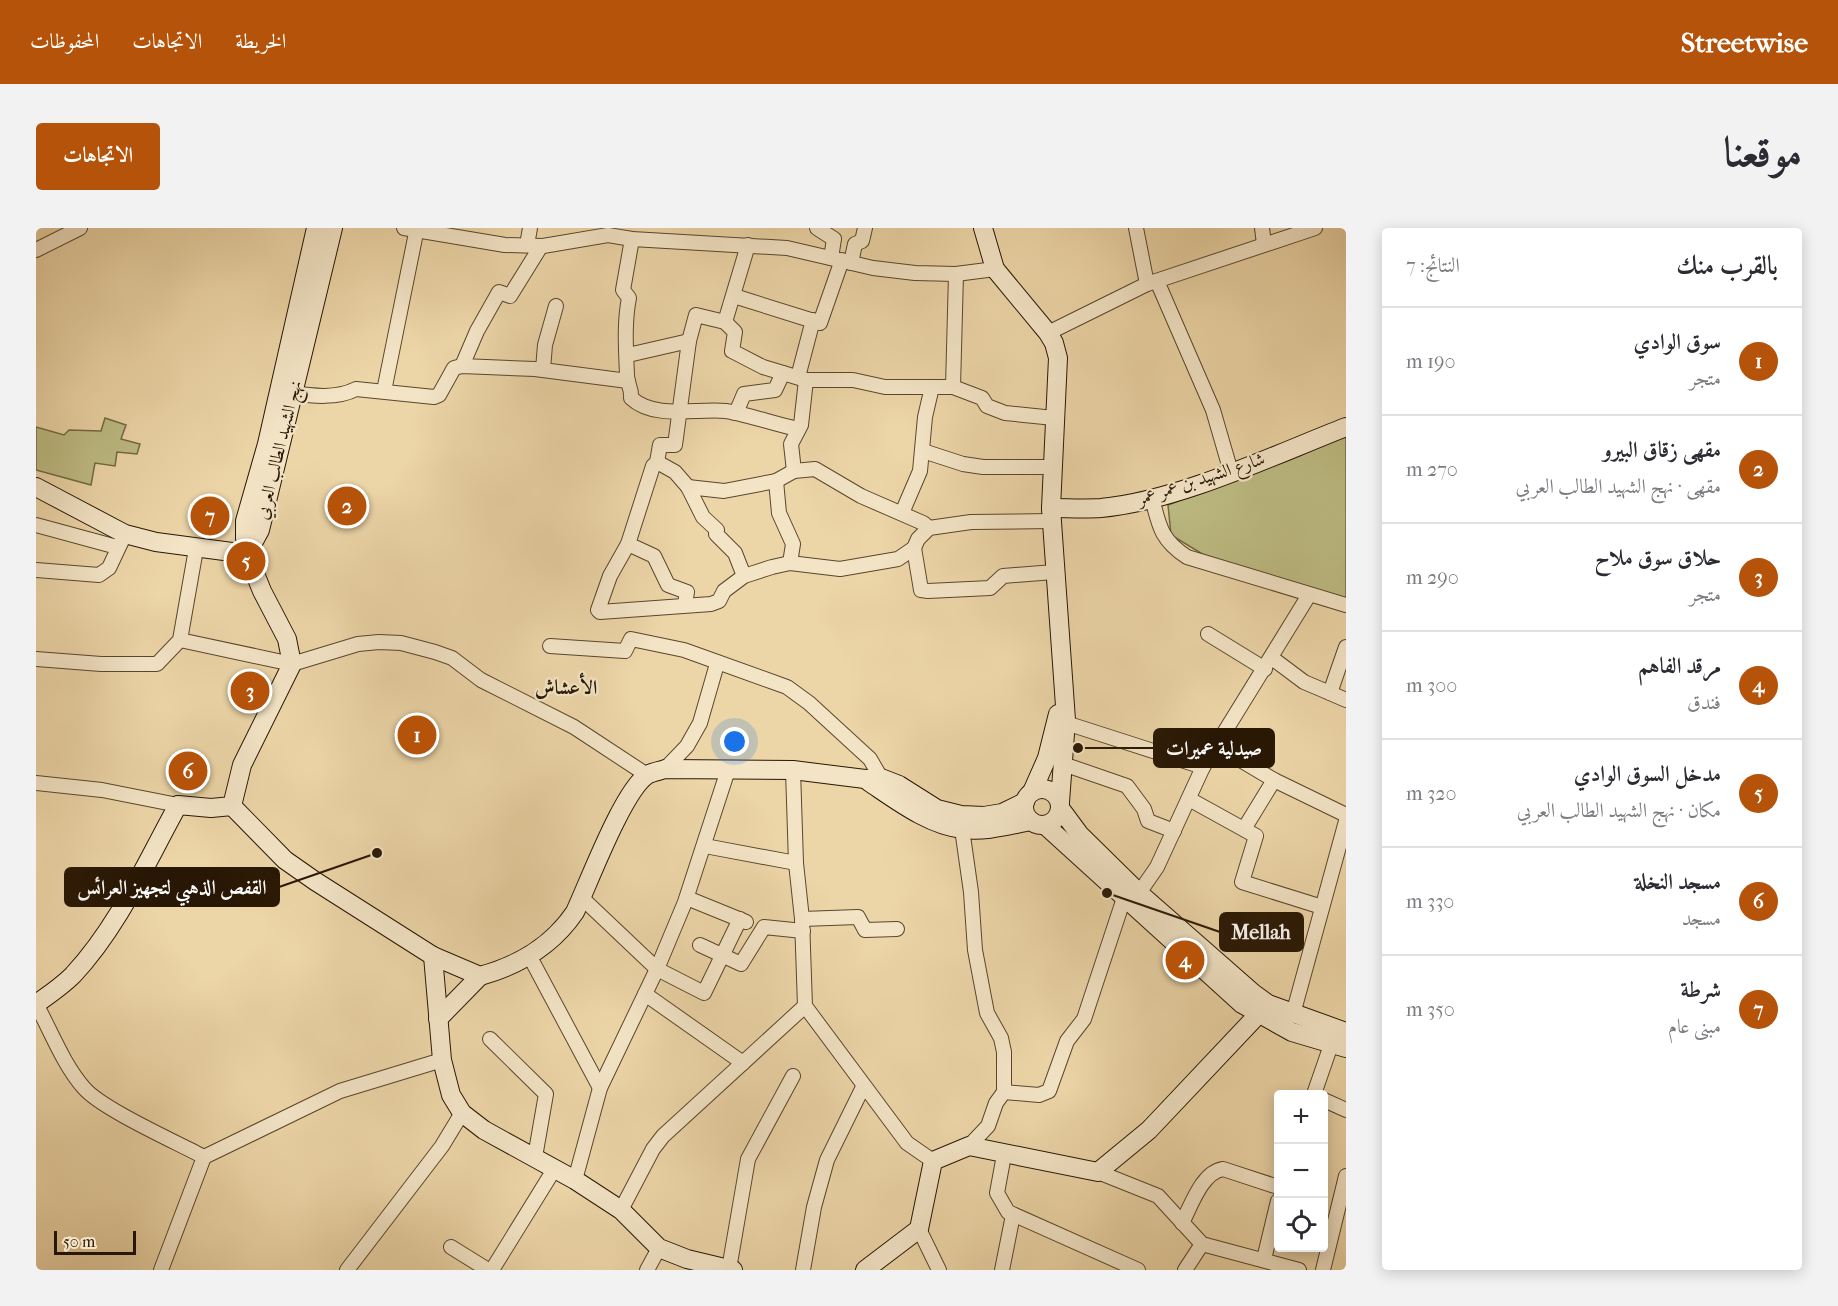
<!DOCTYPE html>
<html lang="ar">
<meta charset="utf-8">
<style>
:root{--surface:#fff;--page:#f2f2f3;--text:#2b2b33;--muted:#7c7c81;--line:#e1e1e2;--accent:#b45309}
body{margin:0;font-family:"IM FELL French Canon",Amiri,serif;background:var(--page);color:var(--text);direction:rtl}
.controls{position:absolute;right:18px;bottom:18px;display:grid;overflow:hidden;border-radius:6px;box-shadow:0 3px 15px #0003}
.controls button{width:54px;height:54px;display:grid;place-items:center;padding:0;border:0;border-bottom:2px solid var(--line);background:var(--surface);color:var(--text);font:30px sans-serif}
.scale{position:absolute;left:18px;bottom:15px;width:82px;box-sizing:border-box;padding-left:6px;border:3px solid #281704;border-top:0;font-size:16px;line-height:21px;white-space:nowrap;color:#281704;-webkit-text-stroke:4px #f3e4c6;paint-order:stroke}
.you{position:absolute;left:699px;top:514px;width:21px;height:21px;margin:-15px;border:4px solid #fff;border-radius:50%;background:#1a73e8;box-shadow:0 0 0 9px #1a73e833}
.badge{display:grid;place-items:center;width:39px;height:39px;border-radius:50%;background:var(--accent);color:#fff;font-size:20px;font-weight:700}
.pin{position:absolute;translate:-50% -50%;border:3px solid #fff;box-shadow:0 2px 6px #0006}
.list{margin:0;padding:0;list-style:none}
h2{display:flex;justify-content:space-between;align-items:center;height:78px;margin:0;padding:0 24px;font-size:26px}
h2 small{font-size:20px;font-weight:400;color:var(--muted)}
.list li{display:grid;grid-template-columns:39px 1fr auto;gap:18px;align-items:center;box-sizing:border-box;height:108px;padding:0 24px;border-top:2px solid var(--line)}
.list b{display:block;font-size:22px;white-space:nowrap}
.list p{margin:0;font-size:20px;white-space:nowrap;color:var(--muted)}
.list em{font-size:20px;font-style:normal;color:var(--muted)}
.icon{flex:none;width:33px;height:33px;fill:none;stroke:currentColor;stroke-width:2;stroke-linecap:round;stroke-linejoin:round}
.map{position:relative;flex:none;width:1310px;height:1042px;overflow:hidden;direction:ltr;border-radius:6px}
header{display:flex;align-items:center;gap:36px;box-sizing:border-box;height:84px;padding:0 30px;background:var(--accent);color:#fff}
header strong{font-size:28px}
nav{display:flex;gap:33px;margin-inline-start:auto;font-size:21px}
.intro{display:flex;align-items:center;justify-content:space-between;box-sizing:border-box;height:144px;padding:0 36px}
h1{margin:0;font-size:42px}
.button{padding:15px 27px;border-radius:6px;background:var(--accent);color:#fff;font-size:21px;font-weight:700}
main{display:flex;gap:36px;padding:0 36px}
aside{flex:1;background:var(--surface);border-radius:6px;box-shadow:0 3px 15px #0003}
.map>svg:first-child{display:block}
.green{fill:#bdbc83;stroke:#726a44;stroke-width:1.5}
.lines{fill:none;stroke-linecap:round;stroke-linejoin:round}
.street-casing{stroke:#59462d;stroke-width:16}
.secondary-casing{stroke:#281704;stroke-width:20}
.street{stroke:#f3e4c6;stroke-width:14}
.secondary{stroke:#f3e4c6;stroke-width:18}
.labels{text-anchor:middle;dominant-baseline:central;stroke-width:4.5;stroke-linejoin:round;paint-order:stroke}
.street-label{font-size:18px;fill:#281704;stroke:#f3e4c6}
.neighbourhood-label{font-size:20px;font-weight:bold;fill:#281704;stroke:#f3e4c6}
.leader{fill:none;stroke:#281704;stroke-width:2}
.callout-dot{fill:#281704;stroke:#f3e4c6;stroke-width:2}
.callout{fill:#281704;stroke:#281704;stroke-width:2}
.callout-label{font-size:20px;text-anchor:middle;font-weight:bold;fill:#fff}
</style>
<header>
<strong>Streetwise</strong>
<nav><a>الخريطة</a><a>الاتجاهات</a><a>المحفوظات</a></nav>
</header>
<div class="intro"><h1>موقعنا</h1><a class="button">الاتجاهات</a></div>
<main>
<aside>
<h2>بالقرب منك<small>النتائج: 7</small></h2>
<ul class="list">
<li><span class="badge">1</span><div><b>سوق الوادي</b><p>متجر</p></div><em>190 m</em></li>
<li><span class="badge">2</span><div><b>مقهى زقاق البيرو</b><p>مقهى · نهج الشهيد الطالب العربي</p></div><em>270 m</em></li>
<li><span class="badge">3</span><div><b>حلاق سوق ملاح</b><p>متجر</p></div><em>290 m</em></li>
<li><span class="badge">4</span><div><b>مرقد الفاهم</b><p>فندق</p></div><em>300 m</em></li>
<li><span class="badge">5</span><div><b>مدخل السوق الوادي</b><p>مكان · نهج الشهيد الطالب العربي</p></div><em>320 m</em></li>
<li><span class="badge">6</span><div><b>مسجد النخلة</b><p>مسجد</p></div><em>330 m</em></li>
<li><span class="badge">7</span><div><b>شرطة</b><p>مبنى عام</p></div><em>350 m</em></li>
</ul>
</aside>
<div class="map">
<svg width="1310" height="1042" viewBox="0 0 1310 1042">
<rect width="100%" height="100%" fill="#ecd5a7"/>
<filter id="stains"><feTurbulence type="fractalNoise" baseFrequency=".00333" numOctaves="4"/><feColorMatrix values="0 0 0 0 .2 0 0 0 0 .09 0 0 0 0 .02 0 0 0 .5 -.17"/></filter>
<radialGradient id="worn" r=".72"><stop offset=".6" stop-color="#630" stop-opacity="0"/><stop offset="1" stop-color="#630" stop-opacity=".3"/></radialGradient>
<g class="green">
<polygon points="69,190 90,197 85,211 104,216 101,226 81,224 79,238 59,235 55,257 0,242 0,199 28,207 33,202 65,203"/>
<polygon points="1310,207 1310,370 1168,327 1135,307 1132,277"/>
</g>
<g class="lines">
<defs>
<g id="street">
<polyline points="368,0 469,17 507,18 572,7 596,11 751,20 837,40 879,45 920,46 959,41"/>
<polyline points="781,0 798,11 795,30"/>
<polyline points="1100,0 1111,56"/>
<polyline points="1226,0 1228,16"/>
<path d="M 596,11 L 587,62 L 593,70 C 588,95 590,122 591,147 C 591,156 596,160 595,170 C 619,192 661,180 690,183 C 714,187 738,196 762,201"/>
<polyline points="491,17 494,0"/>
<polyline points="712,17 689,94 660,87 653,113 639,217 624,217 621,234 617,238 592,316 574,348 562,382 564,384 675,376 683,373 688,363 708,348 736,339 754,335 804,341 862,331 878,320 882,311 893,300 935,294 1015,293"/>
<polyline points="0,22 44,0"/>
<polyline points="815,35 819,16 826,13 829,0"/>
<polyline points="1121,53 1177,182 1195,244"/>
<polyline points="698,68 784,95 806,32"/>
<polyline points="689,94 699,104 696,123 727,139 770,152 817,152 849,159 917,159 946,170 951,178 969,185 1018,190"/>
<polyline points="1012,105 1111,56 1279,0"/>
<polyline points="592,127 653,113"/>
<polyline points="426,138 441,103 463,64 474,68 505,18"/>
<polyline points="507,141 509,117 520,78"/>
<polyline points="762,149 777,92"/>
<polyline points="917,159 920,46"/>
<polyline points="348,163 381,0"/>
<path d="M 256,165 C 276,168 301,171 320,161 L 398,169 L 403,167 L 418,140 L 426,138 L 499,141 L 592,153"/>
<polyline points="700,185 708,166 739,162 747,145"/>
<polyline points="887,223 927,236 947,239 1015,239"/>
<polyline points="621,234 639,244 652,259"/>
<polyline points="758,243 755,216 765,197 770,152"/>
<polyline points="740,253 743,285 757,316 754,335"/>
<path d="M 1116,270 C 1123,298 1125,312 1151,329 L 1310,377"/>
<polyline points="866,285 884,243 889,189 896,159"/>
<polyline points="0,297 81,319"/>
<polyline points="592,316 618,328 632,357 651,364 649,376"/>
<polyline points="878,320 885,362 892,363 954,360 967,348 1018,344"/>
<polyline points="0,342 63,347 73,340 89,306"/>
<polyline points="708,348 699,325 680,306 681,302 667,289 652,259 688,263 740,253 758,243 779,241 825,268 887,295 893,300"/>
<polyline points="1172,406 1229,441"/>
<polyline points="144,412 256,436 322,416 343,414 365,415 399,424 416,430 445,452 538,499 611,547"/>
<polyline points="514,418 589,423 595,411 648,422 751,459 773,475 834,531 845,550 842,558"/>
<polyline points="1236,430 1268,454 1294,465 1310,419"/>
<polyline points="0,431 65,436 121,436 144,412 160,321"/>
<polyline points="1294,465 1310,472"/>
<polyline points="1030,495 1167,539"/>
<polyline points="1181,518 1238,552 1310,587"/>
<polyline points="1027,536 1091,558 1108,581 1112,593 1138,603"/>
<polyline points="629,541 651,518 664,495 681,436"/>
<polyline points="757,542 760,635 766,691 769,778 871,915 897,933"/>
<polyline points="0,555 66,562 142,577"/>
<polyline points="1153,571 1220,608 1206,654 1286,679"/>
<polyline points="926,601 935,664 939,722 951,785 965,810 968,824 968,864 960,875 952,898 933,918"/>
<polyline points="1208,601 1238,552"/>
<polyline points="669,618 760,635"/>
<polyline points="1103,665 1121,639 1167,539 1273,367"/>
<polyline points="546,670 621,741 668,765 704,691"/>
<polyline points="651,670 710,694"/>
<polyline points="766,691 822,689 829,702 861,701"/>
<polyline points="664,717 705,736 728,699 767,703"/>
<polyline points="494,729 564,860"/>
<polyline points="609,766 707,835"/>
<path d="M 0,776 C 15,803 27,836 48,860 C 66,881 140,914 168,929 L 304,863 L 406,832"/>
<polyline points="1257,786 1310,593"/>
<polyline points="454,811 510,866 499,929"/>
<polyline points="968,864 1003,867 1013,863 1031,813 1048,791 1088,670"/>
<polyline points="1278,866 1295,817"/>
<polyline points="1288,872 1310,882"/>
<polyline points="968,927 961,965 972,984 1102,1042"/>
<polyline points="1062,944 1122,968 1166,1016 1263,1042"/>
<polyline points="539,952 564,860 621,741 649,674 692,542"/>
<polyline points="585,982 617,921 627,908 769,778"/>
<path d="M 1146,995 C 1155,978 1166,944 1187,941 L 1242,959"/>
<polyline points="883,1001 903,1042"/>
<polyline points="415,1019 452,1042"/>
<polyline points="1228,1031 1242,973"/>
<polyline points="693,1041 712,931 757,848"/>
<polyline points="125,1042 168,929"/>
<polyline points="311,1042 406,918 426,885"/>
<polyline points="456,1042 519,940"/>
<polyline points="611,1042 623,1020"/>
<polyline points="767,1042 778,979 791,932 827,859"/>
<polyline points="966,1042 977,987"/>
<polyline points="1149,1042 1166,1016"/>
<polyline points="1287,1042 1310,948"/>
</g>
<g id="secondary">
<polyline points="947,0 959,41 1012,105 1018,115 1022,130 1015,280 1030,492 1024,574"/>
<polyline points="0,259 89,306 120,314 211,326"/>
<path d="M 1015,280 C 1031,280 1049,281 1065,280 C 1142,273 1238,227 1310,199"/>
<polyline points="211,326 224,302 297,0"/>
<path d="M 833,554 C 860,572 894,598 927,601 C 950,604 973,597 995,593"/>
<circle cx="1006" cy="579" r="18"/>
<polyline points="996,564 1011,530 1022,486"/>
<path d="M 196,578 L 249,632 L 279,653 L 397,728 L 444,748 C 484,737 516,718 539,684 C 553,654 587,563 611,547 C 616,544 624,543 629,541 L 757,542 L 829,551 L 845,550 L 863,557 L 901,581 L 925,587 L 948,588 L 966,585 L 989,574"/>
<polyline points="1024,580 1044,607 1103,665 1217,765 1232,776 1310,804"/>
<polyline points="1009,597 1206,776 1256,804 1310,820"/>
<polyline points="397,728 406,832 415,867 426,885 448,902 539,952 585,982 623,1020 651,1031 697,1042"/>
<path d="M 0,776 C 13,767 26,758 37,747 C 82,699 110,635 142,577 L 175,580 L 196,578 L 206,537 L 256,436 L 251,411 L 226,363 L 211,326 L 209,310 L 209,293 L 231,216 L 280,0"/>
<polyline points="402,791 444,748"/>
<polyline points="829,1042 883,1001 897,933 933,918 1062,944 1113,902 1232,776"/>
</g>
</defs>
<use href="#street" class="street-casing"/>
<use href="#secondary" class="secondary-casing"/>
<use href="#street" class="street"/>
<use href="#secondary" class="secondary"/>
</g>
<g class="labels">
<g class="street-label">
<text transform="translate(243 222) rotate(-76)">نهج الشهيد الطالب العربي</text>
<text transform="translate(1165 251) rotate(-18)">شارع الشهيد بن عمر عمر</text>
</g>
<g class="neighbourhood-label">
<text x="530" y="459">الأعشاش</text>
</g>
</g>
<path class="leader" d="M1042 520L1118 520M341 625L243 659M1071 665L1184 704"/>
<g class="callout-dot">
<circle cx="1042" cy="520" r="6"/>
<circle cx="341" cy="625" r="6"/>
<circle cx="1071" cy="665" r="6"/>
</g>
<g class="callout">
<rect x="1118" y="501" width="120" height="38" rx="6"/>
<rect x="29" y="640" width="214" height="38" rx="6"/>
<rect x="1184" y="685" width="83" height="38" rx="6"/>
</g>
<g class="callout-label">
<text x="1178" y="527">صيدلية عميرات</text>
<text x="136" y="666">القفص الذهبي لتجهيز العرائس</text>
<text x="1225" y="711">Mellah</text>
</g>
<rect width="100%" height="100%" filter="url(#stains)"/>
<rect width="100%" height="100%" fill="url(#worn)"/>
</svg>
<div class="controls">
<button>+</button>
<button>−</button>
<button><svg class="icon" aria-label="locate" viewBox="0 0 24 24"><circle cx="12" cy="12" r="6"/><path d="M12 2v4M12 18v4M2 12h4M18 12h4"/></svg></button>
</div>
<div class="scale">50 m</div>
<div class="you"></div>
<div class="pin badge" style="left:381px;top:507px">1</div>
<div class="pin badge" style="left:311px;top:278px">2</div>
<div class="pin badge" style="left:214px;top:463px">3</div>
<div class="pin badge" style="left:1149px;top:732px">4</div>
<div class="pin badge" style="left:210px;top:333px">5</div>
<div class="pin badge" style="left:152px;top:543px">6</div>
<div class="pin badge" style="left:174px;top:288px">7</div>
</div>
</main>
